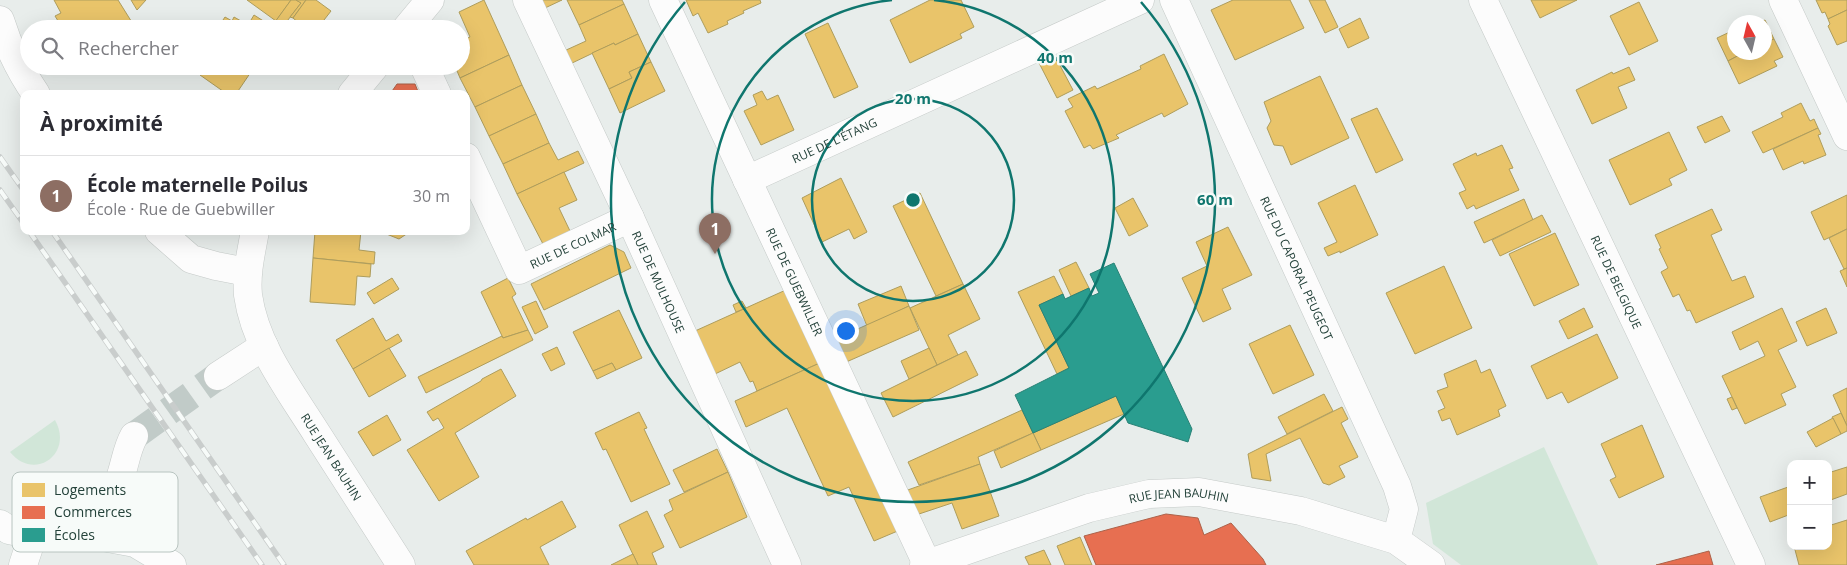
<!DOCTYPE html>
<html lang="fr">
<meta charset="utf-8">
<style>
:root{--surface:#fff;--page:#f2f2f3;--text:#2b2b33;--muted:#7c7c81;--line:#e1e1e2;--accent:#0f766e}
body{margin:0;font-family:"Open Sans",sans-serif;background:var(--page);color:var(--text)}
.controls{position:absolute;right:15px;bottom:15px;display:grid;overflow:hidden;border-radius:10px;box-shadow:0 5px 20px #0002}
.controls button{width:45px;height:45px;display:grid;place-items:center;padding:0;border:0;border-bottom:1px solid var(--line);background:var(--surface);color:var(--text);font:25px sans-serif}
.compass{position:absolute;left:1727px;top:15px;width:45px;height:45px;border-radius:50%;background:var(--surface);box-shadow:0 5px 20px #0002;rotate:352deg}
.you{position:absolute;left:845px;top:330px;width:18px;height:18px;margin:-12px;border:4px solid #fff;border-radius:50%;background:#1a73e8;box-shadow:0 0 0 8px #1a73e833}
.badge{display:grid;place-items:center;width:32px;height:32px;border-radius:50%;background:var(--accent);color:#fff;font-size:16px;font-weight:700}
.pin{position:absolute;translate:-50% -41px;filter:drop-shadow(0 1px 2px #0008)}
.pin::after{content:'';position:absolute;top:26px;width:18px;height:15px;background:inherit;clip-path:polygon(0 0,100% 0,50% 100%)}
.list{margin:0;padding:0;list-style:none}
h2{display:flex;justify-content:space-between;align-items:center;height:65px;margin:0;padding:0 20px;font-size:21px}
h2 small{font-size:16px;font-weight:400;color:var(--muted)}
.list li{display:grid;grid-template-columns:32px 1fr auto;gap:15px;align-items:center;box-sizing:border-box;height:80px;padding:0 20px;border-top:1px solid var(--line)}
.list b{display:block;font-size:19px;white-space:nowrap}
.list p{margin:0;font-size:16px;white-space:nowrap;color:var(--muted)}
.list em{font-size:16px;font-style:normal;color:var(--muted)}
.icon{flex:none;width:28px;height:28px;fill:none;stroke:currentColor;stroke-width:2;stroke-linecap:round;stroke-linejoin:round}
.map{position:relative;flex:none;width:1847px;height:565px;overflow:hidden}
.search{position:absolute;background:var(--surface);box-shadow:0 5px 20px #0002;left:20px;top:20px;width:450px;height:55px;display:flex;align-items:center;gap:12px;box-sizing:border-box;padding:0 18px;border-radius:28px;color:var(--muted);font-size:19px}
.panel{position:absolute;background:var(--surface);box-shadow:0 5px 20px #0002;left:20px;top:90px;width:450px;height:145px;border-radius:10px}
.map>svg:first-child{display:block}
.green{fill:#d1e6d8}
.homes{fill:#e9c46a;stroke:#ae9d5c}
.shops{fill:#e76f51;stroke:#ac624a}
.schools{fill:#2a9d8f;stroke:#288276}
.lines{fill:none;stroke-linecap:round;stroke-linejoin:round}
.street-tunnel{stroke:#c1cbc8;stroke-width:28;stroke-dasharray:28 14;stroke-linecap:butt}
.street-casing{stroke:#c5cac8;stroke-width:29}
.secondary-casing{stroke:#c3cbc8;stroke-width:29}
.street{stroke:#fcfcfc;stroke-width:28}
.secondary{stroke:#fcfcfc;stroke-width:28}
.rail-casing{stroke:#c9cdcc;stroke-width:5.5}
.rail{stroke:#f7fbf9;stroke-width:4;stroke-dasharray:11;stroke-linecap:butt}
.ring{fill:none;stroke:#0f766e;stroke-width:2.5}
.labels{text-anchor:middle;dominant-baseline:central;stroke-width:5;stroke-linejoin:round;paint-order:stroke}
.street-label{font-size:12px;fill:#24423a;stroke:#f7fbf9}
.key{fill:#f7fbf9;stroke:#b8c4c0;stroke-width:1}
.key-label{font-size:14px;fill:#24423a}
.centre{fill:#0f766e;stroke:#f7fbf9;stroke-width:2.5}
.ring-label{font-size:15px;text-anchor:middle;font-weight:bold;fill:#0f766e;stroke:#f7fbf9;stroke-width:5;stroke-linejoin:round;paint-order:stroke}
</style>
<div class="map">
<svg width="1847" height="565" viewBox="0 0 1847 565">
<rect width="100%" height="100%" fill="#e8edeb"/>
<g class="green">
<path d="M 55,420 C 74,454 34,482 10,452 Z"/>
<polygon points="1544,447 1598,565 1461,565 1433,544 1426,503"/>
</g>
<g class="homes">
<polygon points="54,0 118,0 133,24 130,26 131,29 63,29 55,16 61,13"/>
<polygon points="131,0 146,0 137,10"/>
<polygon points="247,0 291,0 276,21"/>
<polygon points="291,0 296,0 301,3 281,29 276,29 272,26"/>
<polygon points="296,0 306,0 293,18 290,17 301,3"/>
<polygon points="306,0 316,0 331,11 317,29 306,29 293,18"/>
<polygon points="484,0 509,55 460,78 455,66 461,66 461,41 470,37 459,12"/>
<polygon points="541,0 562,0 545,8"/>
<polygon points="567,0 622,0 624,4 579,25"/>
<polygon points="686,0 760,0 761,3 743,11 744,13 727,21 728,24 708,33 698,13 693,16"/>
<polygon points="930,0 961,0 974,27 960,34 962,38 910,63 890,20"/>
<polygon points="1233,0 1290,0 1304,28 1235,60 1211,10"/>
<polygon points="1309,0 1325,0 1338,27 1325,33"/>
<polygon points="1531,0 1577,0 1540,18"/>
<polygon points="1816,0 1847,0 1847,10 1828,19 1825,12 1822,13"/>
<polygon points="1639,2 1658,41 1629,55 1610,16"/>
<polygon points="624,4 638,34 615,45 614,43 570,64 564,51 586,41 579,25"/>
<polygon points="1847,10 1847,41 1837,45 1828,26 1830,24 1828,19"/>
<polygon points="254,15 276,29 217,29 225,17 232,21 234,17 248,25"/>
<polygon points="1360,18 1369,38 1348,48 1339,29"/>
<polygon points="1765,20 1774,39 1764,43 1764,22 1760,22"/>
<polygon points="828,23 858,87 834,98 805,34"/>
<polygon points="1734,30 1734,52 1745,52 1728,61 1717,38"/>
<polygon points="638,34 651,62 629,72 632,78 609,89 592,53 614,43 615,45"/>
<polygon points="1774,39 1783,57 1774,61 1777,66 1739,84 1728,61 1745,52 1764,52 1764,43"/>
<polygon points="1164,54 1188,104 1164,117 1162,113 1116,135 1119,138 1093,149 1090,145 1084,148 1065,111 1073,107 1068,99 1095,86 1097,89 1141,69 1140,66"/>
<polygon points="509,55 522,85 475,107 460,78"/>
<polygon points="1055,56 1073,90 1057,98 1039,63"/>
<polygon points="651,62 665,91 620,113 609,89 632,78 629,72"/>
<polygon points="206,66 255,66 236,94 227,94 200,75"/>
<polygon points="1629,67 1635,80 1618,87 1627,108 1592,124 1576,90 1612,72 1613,74"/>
<polygon points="1320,76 1349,138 1291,165 1283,146 1274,145 1267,128 1271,121 1264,102"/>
<polygon points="522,85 536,114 489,136 475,107"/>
<polygon points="762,91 767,100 778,95 794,130 761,145 744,111 757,105 753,95"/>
<polygon points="1801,103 1810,121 1814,119 1818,128 1763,153 1752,132 1783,117 1781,113"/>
<polygon points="1377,108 1403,160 1376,173 1351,119"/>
<polygon points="536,114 549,143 503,164 489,136"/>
<polygon points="1722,116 1730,131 1705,143 1697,127"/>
<polygon points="1818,128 1821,134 1818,135 1826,155 1804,164 1803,161 1783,170 1773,149"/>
<polygon points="1669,132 1687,170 1669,179 1672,185 1630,205 1609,160"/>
<polygon points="549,143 558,160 578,151 584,163 517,194 503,164"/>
<polygon points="1502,145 1513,168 1509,169 1519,190 1476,209 1474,205 1467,209 1459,193 1466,190 1453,164 1476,153 1477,156"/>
<polygon points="564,172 577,200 559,208 570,231 543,244 517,194"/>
<polygon points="841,178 867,232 854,239 849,229 822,242 802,198"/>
<polygon points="1355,185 1378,235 1340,253 1340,251 1328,256 1324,248 1337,242 1318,203"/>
<polygon points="920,193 963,284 936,296 893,206"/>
<polygon points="1847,195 1847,229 1824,240 1811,212"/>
<polygon points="1133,198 1148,226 1129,236 1115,208"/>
<polygon points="1524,199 1533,220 1484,243 1474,222"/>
<polygon points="1712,209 1722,230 1711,235 1732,281 1745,276 1754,297 1696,323 1690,310 1687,311 1679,294 1673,297 1661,272 1668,268 1659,249 1661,248 1655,235"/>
<polygon points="1542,215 1551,232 1500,256 1492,240"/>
<polygon points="1228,227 1252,275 1222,289 1231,309 1203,322 1182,278 1207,266 1196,242"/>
<polygon points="1847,229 1847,268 1844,269 1829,238"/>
<polygon points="315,231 361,231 359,250 375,252 374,264 313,258"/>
<polygon points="379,231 411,231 399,239"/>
<polygon points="1555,233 1579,285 1534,306 1509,254"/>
<polygon points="610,245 624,252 631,268 544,310 531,284"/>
<polygon points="313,258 371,264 370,277 357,276 355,305 310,302"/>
<polygon points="1076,262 1089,288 1071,296 1059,270"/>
<polygon points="1444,266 1472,328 1415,354 1386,293"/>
<polygon points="1847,268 1847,287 1840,271"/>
<polygon points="1054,276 1063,294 1039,305 1069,368 1057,374 1018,292"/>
<polygon points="392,278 399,289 374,304 367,293"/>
<polygon points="508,278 516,294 512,297 528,330 503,338 481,292"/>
<polygon points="963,284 980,319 948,335 958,355 937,365 910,308"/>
<polygon points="901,286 909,306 867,326 858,304"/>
<polygon points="788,289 822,362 757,391 753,381 750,382 740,362 715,374 695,331"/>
<polygon points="536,301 548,327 535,334 522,307"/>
<polygon points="742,301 746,308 736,312 733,305"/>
<polygon points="909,306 919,330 844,363 833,340"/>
<polygon points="1584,308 1593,327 1568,339 1559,321"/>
<polygon points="1782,308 1797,341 1778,350 1796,387 1781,394 1786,405 1745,424 1722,376 1765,356 1758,341 1740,350 1732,332"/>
<polygon points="1826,308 1837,333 1807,346 1796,322"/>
<polygon points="619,310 642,358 616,370 612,363 593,371 573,332"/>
<polygon points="373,318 386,341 398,334 402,341 353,369 336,340"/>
<polygon points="1290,325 1314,375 1273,394 1249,344"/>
<polygon points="528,330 533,340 426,393 418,377 502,336 503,338"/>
<polygon points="1597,334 1618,378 1568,403 1562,392 1547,399 1531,366"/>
<polygon points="557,347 565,364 551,371 542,354"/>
<polygon points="389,348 406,376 369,397 353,369"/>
<polygon points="929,348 937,365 909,379 901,361"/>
<polygon points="966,351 978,375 893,417 881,393"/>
<polygon points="1476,360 1481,373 1490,369 1506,406 1498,410 1500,416 1457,435 1450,418 1442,421 1438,411 1445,408 1437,391 1448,387 1444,374"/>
<polygon points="822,362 900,530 874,541 849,487 828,496 787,408 746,427 735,401"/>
<polygon points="612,363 616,370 597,379 593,371"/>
<polygon points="501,369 516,396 455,433 479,477 439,501 407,450 444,428 438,418 433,421 427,412 481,381 482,379"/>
<polygon points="1847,388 1847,426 1833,395"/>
<polygon points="1324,394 1333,411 1287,434 1278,417"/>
<polygon points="1116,396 1124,414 1041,450 1033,433"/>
<polygon points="1732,397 1737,408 1732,410 1727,399"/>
<polygon points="1342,407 1348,419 1341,423 1358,457 1339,466 1345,477 1329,485 1323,483 1300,438 1266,454 1271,481 1252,478 1248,454"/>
<polygon points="1022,410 1033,433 978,457 980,464 919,485 908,462"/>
<polygon points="639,412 647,428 644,429 670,484 631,502 606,449 603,450 595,433"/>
<polygon points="1841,413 1847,426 1847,431 1841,434 1832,417"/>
<polygon points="387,415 401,440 373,456 358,432"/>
<polygon points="1833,418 1841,434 1816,447 1807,432"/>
<polygon points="1642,425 1664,477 1619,498 1610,480 1616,477 1601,444"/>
<polygon points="1033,433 1041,450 1001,468 994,451"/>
<polygon points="717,449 728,472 684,492 673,470"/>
<polygon points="980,464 999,516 962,529 952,503 916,515 905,491"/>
<polygon points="1847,467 1847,494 1828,501 1828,473"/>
<polygon points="728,472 747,517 680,548 664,515 673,510 669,500"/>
<polygon points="1791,486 1791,514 1770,522 1760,497"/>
<polygon points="562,501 576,527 540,547 549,565 474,565 466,551 526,518 527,520"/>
<polygon points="647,511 664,547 652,553 657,565 638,565 619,525"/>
<polygon points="1847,520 1847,565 1799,565 1794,546 1828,546 1828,526"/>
<polygon points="1080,537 1092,565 1065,565 1057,546"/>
<polygon points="1044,550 1051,565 1029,565 1025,557"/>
<polygon points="633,554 638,565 611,565"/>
</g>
<g class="shops">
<polygon points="397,84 415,84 419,94 390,94"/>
<polygon points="1166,514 1198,518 1204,535 1231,523 1263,559 1266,565 1096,565 1084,536"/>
<polygon points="1709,551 1713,565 1656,565"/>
</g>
<polygon class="schools" points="1114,263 1192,429 1188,442 1128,423 1116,396 1033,433 1015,395 1069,368 1039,305 1063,294 1065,299 1089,288 1092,296 1099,293 1090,274"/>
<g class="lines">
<polyline class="street-tunnel" points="134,436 218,376"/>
<defs>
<g id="street">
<path id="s1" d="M 527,0 L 630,218 L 787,565"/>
<path id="s2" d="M 663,0 L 927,564"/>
<path id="s3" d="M 1174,0 L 1397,486 L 1404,509 L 1396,540"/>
<path id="s4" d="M 1483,0 L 1751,565"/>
<polyline points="1783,0 1847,136"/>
<path d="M 0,20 C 8,46 20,71 36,94"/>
<polyline points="406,29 430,0"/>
<polyline points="424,66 437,94"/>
<polyline points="352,94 375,66"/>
<path id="s5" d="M 466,157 L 519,270 L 630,218"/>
<path id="s6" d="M 747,180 L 1140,0"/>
<polyline points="159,231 191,259 216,266 247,272"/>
<path id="s7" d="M 255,231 C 251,253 246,273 248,295 C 255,346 290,391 317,434 C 345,477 373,521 401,565"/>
<polyline points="218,376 264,346"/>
<path d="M 86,534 C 98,517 112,500 119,481 C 125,466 126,450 134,436"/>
<polyline points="23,565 33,535"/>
<path id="s8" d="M 924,565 L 1089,508 L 1149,494 L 1199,492 L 1301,511 L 1396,540 L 1431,565"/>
</g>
<polyline id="secondary" points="0,524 9,530 33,535 86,534 135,543 172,565"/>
</defs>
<use href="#street" class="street-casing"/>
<use href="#secondary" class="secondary-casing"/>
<use href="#street" class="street"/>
<use href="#secondary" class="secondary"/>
<defs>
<g id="rail">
<polyline points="0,157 24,191"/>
<polyline points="0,190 24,224"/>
<polyline points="29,231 262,565"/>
<polyline points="52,231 284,565"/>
</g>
</defs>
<use href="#rail" class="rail-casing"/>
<use href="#rail" class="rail"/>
</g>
<g class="ring">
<circle cx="913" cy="200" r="101"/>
<path d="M934 0A201 201 0 1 1 892 0"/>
<path d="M1141 2A302 302 0 1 1 685 2"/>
</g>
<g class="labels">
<g class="street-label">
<text stroke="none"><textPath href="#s6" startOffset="96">RUE DE L'ÉTANG</textPath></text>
<text stroke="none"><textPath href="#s5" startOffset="184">RUE DE COLMAR</textPath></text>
<text stroke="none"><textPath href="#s3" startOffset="295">RUE DU CAPORAL PEUGEOT</textPath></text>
<text stroke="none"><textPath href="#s1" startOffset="311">RUE DE MULHOUSE</textPath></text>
<text stroke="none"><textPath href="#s2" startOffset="311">RUE DE GUEBWILLER</textPath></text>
<text stroke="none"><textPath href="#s4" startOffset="312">RUE DE BELGIQUE</textPath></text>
<text stroke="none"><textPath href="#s7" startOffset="248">RUE JEAN BAUHIN</textPath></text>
<text stroke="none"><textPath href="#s8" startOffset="266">RUE JEAN BAUHIN</textPath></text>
</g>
</g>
<rect x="12" y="472" width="166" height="80" rx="8" class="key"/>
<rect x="22" y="483" width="23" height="14" fill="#e9c46a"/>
<rect x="22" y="506" width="23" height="13" fill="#e76f51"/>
<rect x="22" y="528" width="23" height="14" fill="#2a9d8f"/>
<g class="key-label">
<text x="54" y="495">Logements</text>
<text x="54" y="517">Commerces</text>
<text x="54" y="540">Écoles</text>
</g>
<circle cx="913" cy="200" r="8" class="centre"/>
<g class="ring-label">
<text x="1055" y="63">40 m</text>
<text x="913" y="104">20 m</text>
<text x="1215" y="205">60 m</text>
</g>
</svg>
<div class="controls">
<button>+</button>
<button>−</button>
</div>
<svg class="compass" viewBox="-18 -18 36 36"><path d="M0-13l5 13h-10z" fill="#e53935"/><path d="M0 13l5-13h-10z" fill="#7c7c81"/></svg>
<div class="you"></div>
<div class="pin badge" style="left:715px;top:254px;background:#8d6e63">1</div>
<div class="search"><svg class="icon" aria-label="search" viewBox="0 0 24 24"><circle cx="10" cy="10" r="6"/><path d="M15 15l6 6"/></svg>Rechercher</div>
<section class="panel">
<h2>À proximité<small></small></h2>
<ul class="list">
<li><span class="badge" style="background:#8d6e63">1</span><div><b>École maternelle Poilus</b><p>École · Rue de Guebwiller</p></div><em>30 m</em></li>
</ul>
</section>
</div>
